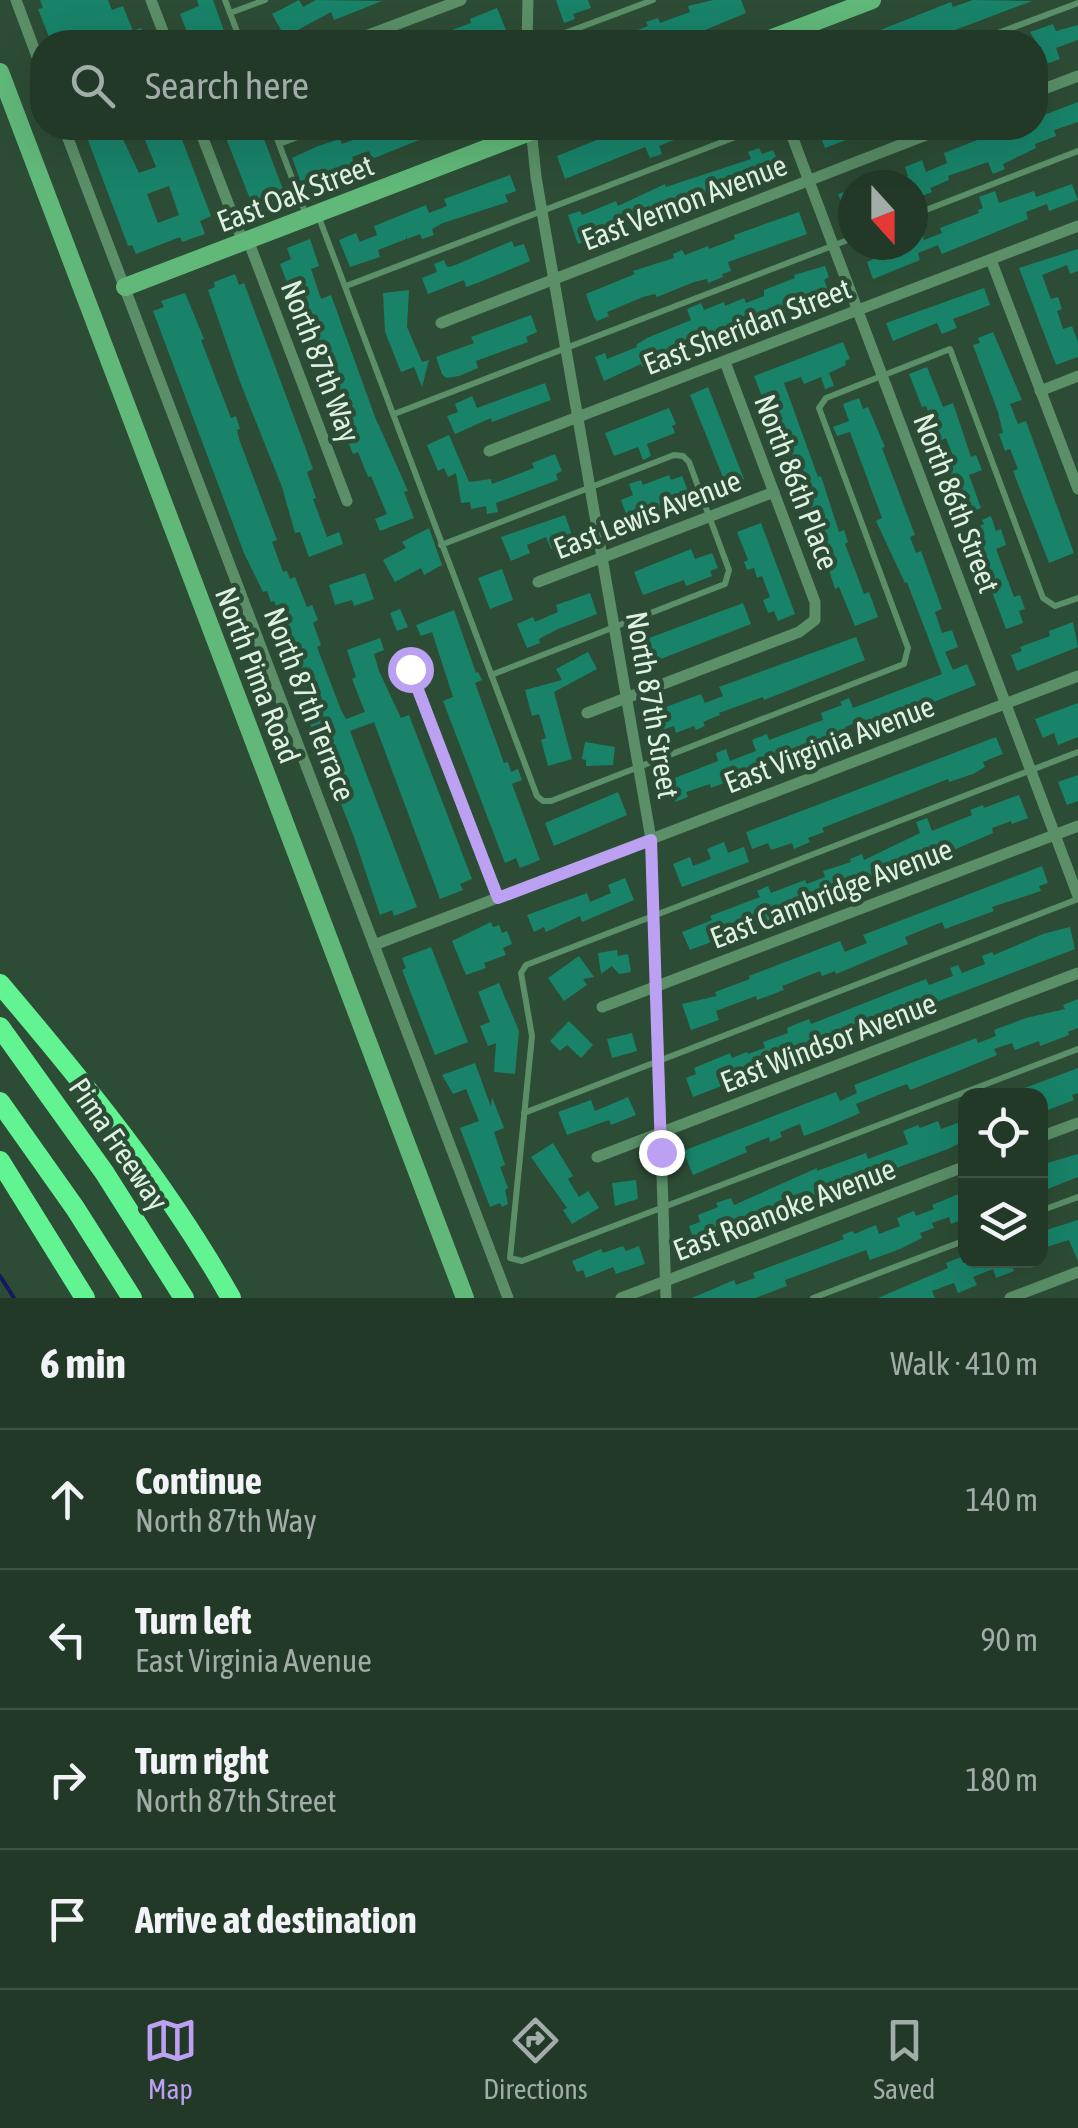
<!DOCTYPE html>
<meta charset="utf-8">
<style>
:root{--surface:#223928;--page:#2a4030;--text:#f1f3f6;--muted:#a2aca8;--line:#3f5345;--accent:#bca0f2}
body{margin:0;font-family:"Asap Condensed",sans-serif;background:var(--page);color:var(--text)}
.controls{position:absolute;right:30px;bottom:30px;display:grid;overflow:hidden;border-radius:20px;box-shadow:0 10px 40px #0002}
.controls button{width:90px;height:90px;display:grid;place-items:center;padding:0;border:0;border-bottom:2px solid var(--line);background:var(--surface);color:var(--text);font:50px sans-serif}
.compass{position:absolute;left:838px;top:170px;width:90px;height:90px;border-radius:50%;background:var(--surface);box-shadow:0 10px 40px #0002;rotate:159deg}
.stop{position:absolute;width:30px;height:30px;margin:-22px;border:8px solid #bca0f2;border-radius:50%;background:#fff}
.stop.end{background:#bca0f2;border-color:#fff;box-shadow:0 2px 10px #0008}
.list{margin:0;padding:0;list-style:none}
h2{display:flex;justify-content:space-between;align-items:center;height:130px;margin:0;padding:0 40px;font-size:42px}
h2 small{font-size:32px;font-weight:400;color:var(--muted)}
.list li{display:grid;grid-template-columns:65px 1fr auto;gap:30px;align-items:center;box-sizing:border-box;height:140px;padding:0 40px;border-top:2px solid var(--line)}
.list b{display:block;font-size:38px;white-space:nowrap}
.list p{margin:0;font-size:32px;white-space:nowrap;color:var(--muted)}
.list em{font-size:32px;font-style:normal;color:var(--muted)}
.icon{flex:none;width:55px;height:55px;fill:none;stroke:currentColor;stroke-width:2;stroke-linecap:round;stroke-linejoin:round}
.map{position:relative;flex:none;width:1078px;height:1298px;overflow:hidden}
.search{position:absolute;background:var(--surface);box-shadow:0 10px 40px #0002;left:30px;right:30px;top:30px;height:110px;display:flex;align-items:center;gap:25px;box-sizing:border-box;padding:0 35px;border-radius:40px;color:var(--muted);font-size:38px}
.sheet{height:690px;background:var(--surface)}
nav{display:flex;justify-content:space-around;align-items:center;box-sizing:border-box;height:140px;border-top:2px solid var(--line);background:var(--surface);font-size:28px;color:var(--muted)}
nav a{display:grid;justify-items:center;gap:5px}
nav .on{color:var(--accent)}
.map>svg:first-child{display:block}
.lines{fill:none;stroke-linecap:round;stroke-linejoin:round}
.stream{stroke:#141961;stroke-width:4}
.building{fill:#188369;fill-rule:evenodd}
.lane{stroke:#5a8f67;stroke-width:6}
.street{stroke:#5a8f67;stroke-width:11}
.secondary{stroke:#60b879;stroke-width:18}
.highway{stroke:#62f492;stroke-width:20}
.route{stroke:#bca0f2;stroke-width:12}
.labels{text-anchor:middle;dominant-baseline:central;stroke-width:9;stroke-linejoin:round;paint-order:stroke}
.street-label{font-size:30px;fill:#dff1e2;stroke:#2d4c35}
</style>
<div class="map">
<svg width="1078" height="1298" viewBox="0 0 1078 1298">
<rect width="100%" height="100%" fill="#2d4c35"/>
<g class="lines">
<polyline class="stream" points="0,1276 14,1298"/>
</g>
<g class="building">
<polygon points="40,0 108,0 112,10 123,6 133,31 141,28 147,42 109,42 103,32 81,40 82,42 51,42 38,9 43,8"/>
<polygon points="197,0 213,0 228,42 191,42 180,14 199,6"/>
<polygon points="299,0 303,7 316,0 382,1 334,20 331,12 285,37 272,14"/>
<polygon points="556,0 588,0 591,8 573,14 575,19 564,23"/>
<polygon points="713,0 741,0 746,13 676,42 608,42 648,26 646,22 658,18 660,23 690,12 688,6"/>
<polygon points="973,0 1032,1 923,42 850,42 951,2 953,7"/>
<polygon points="497,8 508,35 488,42 420,42 471,23 470,19"/>
<polygon points="1053,24 1056,31 1078,25 1078,40 1056,48 1060,59 1043,65 1041,60 1036,62 1036,42 1030,32"/>
<polygon points="1078,102 1078,122 1054,130 1056,136 1035,144 1036,148 1003,164 1005,169 993,174 988,162 948,176 949,180 930,188 932,192 917,198 913,185 888,185 908,176 905,167 922,160 926,172 947,163 944,153 1008,128 1036,128 1036,118"/>
<path d="M 105,128 L 119,131 L 139,173 L 156,167 L 140,128 L 165,128 L 167,134 L 178,129 L 211,216 L 200,221 L 205,234 L 182,242 L 180,237 L 136,254 L 132,245 L 128,246 L 86,135 ZM 169,186 L 179,215 L 158,223 L 147,194 Z"/>
<polygon points="222,128 260,128 286,198 258,208 256,203 252,204"/>
<polygon points="385,128 420,128 424,138 372,159 369,151 352,157 355,166 302,185 292,158 318,146 340,139 342,144"/>
<polygon points="626,128 704,128 659,146 662,154 650,158 645,147 565,179 557,156"/>
<polygon points="817,128 878,128 825,148"/>
<polygon points="759,148 762,154 773,150 780,166 615,230 612,222 592,229 595,238 578,244 568,215 580,211 582,215 616,201 618,206 665,184 666,187 751,159 748,152"/>
<polygon points="510,175 516,191 505,195 508,202 443,223 432,229 434,235 422,239 420,234 407,239 406,235 406,239 378,250 380,257 350,267 339,240 356,233 360,242 377,235 374,226 426,205 429,213 447,206 444,199"/>
<polygon points="1072,184 1078,200 1049,211 1047,204 1026,212 1028,219 942,254 938,245 918,253 920,260 873,279 867,262 881,256 879,250 895,245 913,245 913,238 922,235 924,240 942,233 940,228 979,213 978,210 983,208 979,197 995,191 999,203 1034,191 1036,197"/>
<polygon points="853,189 853,213 846,216 838,194"/>
<polygon points="799,212 807,234 728,262 731,271 722,274 723,277 708,283 707,279 694,282 657,297 655,294 643,297 607,312 609,316 597,321 594,317 586,294 635,274 633,271 674,258 673,254 682,250 685,255 708,246 709,249 735,239 734,235"/>
<polygon points="310,239 319,266 311,269 321,299 331,295 375,417 408,491 404,492 414,518 380,531 375,519 387,514 371,476 368,477 358,452 353,454 343,429 280,264 291,259 287,248"/>
<polygon points="512,241 514,247 524,244 530,261 480,282 466,287 464,280 428,294 422,278 437,272 434,264 444,260 447,267 453,266"/>
<polygon points="1078,249 1078,271 1070,274 1067,265 1042,275 1051,299 1058,297 1062,309 1057,311 1063,329 1072,326 1078,342 1078,357 1056,365 1019,268"/>
<polygon points="825,266 829,277 824,280 830,295 758,323 754,312 733,320 738,331 699,346 695,336 674,344 677,352 667,355 666,360 642,367 641,364 604,381 595,357 605,353 607,359 637,347 636,345 647,338 691,320 687,309 701,303 704,310 724,302 725,306 744,298 746,303 764,296 764,290 795,278 794,275"/>
<polygon points="235,274 239,285 244,283 304,444 313,469 307,472 316,498 313,499 327,537 339,532 343,544 309,557 300,532 295,533 282,487 240,382 208,290 215,287 214,282"/>
<polygon points="984,288 990,305 953,319 957,328 942,334 937,323 893,341 886,323"/>
<polygon points="409,290 407,327 422,362 429,360 422,387 414,367 401,372 385,332 383,293"/>
<polygon points="185,293 204,339 201,340 231,418 236,416 240,429 237,430 239,439 277,540 272,542 283,572 287,571 290,579 295,577 307,607 312,605 318,620 313,623 321,645 317,647 341,710 346,719 365,712 352,679 356,677 347,650 380,638 384,650 374,654 379,671 401,718 409,715 472,879 460,884 463,890 440,899 374,722 350,731 417,907 394,916 392,910 380,915 354,837 290,673 295,670 285,643 290,641 274,601 271,602 267,591 263,592 244,553 153,311 164,307 161,301"/>
<polygon points="531,315 537,332 526,337 528,342 476,361 478,368 459,376 446,378 442,374 436,357 474,343 471,337"/>
<polygon points="993,332 1022,400 1010,404 1018,424 1026,421 1074,553 1049,563 1013,471 1018,469 1010,449 1005,451 999,434 1003,433 998,412 973,345 980,343 978,338"/>
<polygon points="843,342 850,359 845,361 846,365 829,373 834,386 825,389 821,377 804,384 801,377 784,383 818,477 821,476 839,532 844,530 848,542 845,544 864,594 869,592 878,617 855,626 839,587 835,589 812,516 809,517 754,376"/>
<polygon points="927,367 943,407 953,403 971,457 976,455 982,470 969,475 981,508 964,515 944,465 955,461 946,438 939,441 926,406 922,407 909,374"/>
<polygon points="545,383 551,400 492,422 491,418 455,434 447,416 458,412 455,404 472,396 477,408"/>
<polygon points="708,387 744,479 726,485 690,395"/>
<polygon points="859,398 863,409 868,407 885,447 882,448 915,535 910,537 916,553 921,551 942,609 935,612 942,633 952,630 958,647 945,652 953,670 967,664 976,685 869,728 865,719 845,727 848,736 711,788 710,784 686,792 688,797 675,802 667,781 718,761 716,753 726,749 730,761 756,751 752,740 767,734 769,740 823,720 821,713 842,705 840,702 849,698 853,708 942,674 907,582 905,583 876,521 882,518 850,432 837,436 833,427 849,421 843,404"/>
<polygon points="669,408 676,424 672,426 675,433 647,444 651,456 643,460 638,447 614,456 605,433"/>
<polygon points="449,435 469,482 491,479 492,484 534,468 532,463 555,454 562,471 556,474 558,480 496,503 498,512 487,514 486,506 471,509 470,502 461,503 456,473 448,477 444,468 438,471 427,445"/>
<polygon points="669,475 671,480 682,476 688,491 679,494 682,503 629,522 621,500 633,495 629,484 641,480 643,485"/>
<polygon points="565,515 574,541 551,549 546,537 527,545 530,553 511,561 501,537"/>
<polygon points="991,516 996,531 1001,529 1006,545 996,549 1014,597 1020,595 1025,609 1019,611 1023,623 1006,629 972,539 981,535 978,527 984,524 982,520"/>
<polygon points="761,523 795,614 778,621 774,611 768,613 763,600 770,597 762,576 757,578 754,568 747,570 744,562 748,560 737,532"/>
<polygon points="429,528 442,565 424,575 421,568 395,582 383,560 406,548 402,542"/>
<polygon points="691,549 695,559 712,553 718,568 710,571 712,576 686,586 684,580 643,595 634,572"/>
<polygon points="502,569 513,600 490,609 478,578"/>
<polygon points="365,573 374,599 354,606 352,600 335,605 329,585"/>
<polygon points="590,593 597,614 558,629 539,639 540,643 527,648 517,624 533,617 535,622 558,612 556,605"/>
<polygon points="743,603 751,624 653,662 644,640"/>
<polygon points="400,609 408,627 397,631 390,613"/>
<polygon points="454,610 476,673 478,672 482,680 475,683 504,763 508,762 511,772 518,769 522,780 512,784 540,860 520,868 516,858 505,863 443,701 453,697 432,632 421,636 416,625"/>
<polygon points="1073,622 1078,647 1017,671 1011,655 1022,651 1020,647 1050,636 1049,631"/>
<polygon points="856,637 865,660 764,700 763,697 719,713 720,715 703,722 705,726 696,730 694,726 676,733 674,726 662,730 655,711 701,694 705,703 723,696 719,687"/>
<polygon points="588,652 597,669 554,692 572,759 548,766 541,740 546,738 539,714 532,716 525,690 562,680 556,669"/>
<polygon points="1078,703 1078,737 1058,745 1054,733 1043,738 1035,719"/>
<polygon points="996,737 1003,754 983,762 985,767 973,774 949,782 948,779 822,828 824,832 808,838 810,842 794,849 792,843 771,850 768,843 752,849 746,832"/>
<polygon points="585,742 615,747 613,765 586,766 586,760 582,759"/>
<polygon points="1078,775 1078,801 1067,805 1058,782"/>
<polygon points="618,792 627,815 554,846 545,823"/>
<polygon points="1019,795 1028,818 1012,824 1011,821 992,828 993,833 956,849 894,870 892,867 876,874 878,879 690,950 682,932 712,920 710,916 760,897 757,891 768,886 771,893 805,880 807,884 825,877 823,871 851,862 850,859 862,854 864,860 920,833 916,822 927,818 932,831 972,815 970,810 983,805 984,808"/>
<polygon points="724,842 728,853 744,847 749,862 682,887 673,864 690,857 693,866 711,859 707,849"/>
<polygon points="1042,866 1048,883 1039,886 1041,891 992,907 994,911 945,929 942,922 905,937 908,944 836,974 835,971 822,976 820,971 782,986 784,990 757,1000 756,996 716,1011 719,1020 691,1030 682,1004 717,996 715,992 750,979 749,976 840,941 845,952 867,943 863,935"/>
<polygon points="625,878 634,900 582,922 580,916 546,932 544,927 534,932 527,915 587,893 590,902 611,893 608,885"/>
<polygon points="491,922 493,927 499,925 502,933 507,931 512,944 503,948 506,955 484,963 486,968 466,975 452,941"/>
<polygon points="1070,927 1075,949 834,1041 831,1033 811,1041 815,1050 761,1069 760,1066 740,1073 742,1078 693,1097 686,1078 696,1074 694,1068 730,1053 732,1058 747,1052 748,1054 765,1048 763,1042 788,1033 787,1028 809,1019 811,1024 926,979 929,985 953,976 950,968 958,965 962,973 985,964 982,956 992,952 994,955 1043,934"/>
<polygon points="431,947 468,1042 435,1055 402,970 406,968 402,958"/>
<polygon points="617,950 618,956 628,954 631,972 619,974 612,966 601,974 598,953"/>
<polygon points="579,956 594,977 583,979 587,985 564,1001 548,978"/>
<polygon points="499,983 519,1031 515,1074 494,1072 496,1043 488,1046 480,1026 490,1022 478,992"/>
<polygon points="1078,999 1078,1028 1068,1032 1069,1035 1040,1046 1039,1041 1015,1050 1012,1043 994,1049 997,1055 963,1069 910,1090 907,1084 896,1088 856,1104 860,1113 830,1126 804,1136 800,1124 780,1132 782,1137 770,1142 769,1137 745,1147 747,1152 693,1175 683,1151 836,1092 840,1101 857,1093 854,1085 976,1038 978,1043 996,1036 994,1030 1026,1018 1065,1009 1063,1005"/>
<polygon points="569,1021 593,1045 581,1058 567,1045 560,1051 550,1041"/>
<polygon points="632,1033 637,1051 612,1058 607,1039"/>
<polygon points="475,1063 491,1107 492,1097 504,1128 494,1132 505,1165 500,1167 508,1188 505,1190 508,1204 502,1207 500,1203 490,1207 460,1128 479,1121 466,1089 453,1094 442,1075"/>
<polygon points="1078,1068 1078,1093 1072,1095 1074,1100 1040,1113 1040,1096 1003,1096"/>
<polygon points="628,1097 636,1115 611,1125 609,1120 567,1135 558,1112 591,1100 595,1111"/>
<polygon points="966,1120 966,1140 948,1149 804,1202 800,1193 779,1201 782,1210 739,1222 741,1227 695,1243 689,1226 700,1222 698,1215 718,1207 716,1203 731,1198 734,1205 817,1168 817,1171 866,1153 868,1159 908,1144 903,1131 918,1125 920,1128 938,1121 941,1129"/>
<polygon points="553,1143 573,1176 568,1179 579,1197 588,1191 599,1208 572,1224 563,1210 567,1208 531,1157"/>
<polygon points="1078,1154 1078,1177 1040,1192 1040,1165"/>
<polygon points="636,1180 638,1199 615,1206 612,1183"/>
<polygon points="966,1191 966,1218 951,1224 949,1217 932,1223 934,1228 920,1233 922,1238 900,1249 870,1260 866,1250 785,1280 787,1286 755,1298 692,1298 734,1280 736,1285 755,1278 753,1273 844,1239 842,1235 853,1231 854,1234 876,1225 879,1234 900,1226 897,1218 914,1211 916,1216 934,1209 932,1205"/>
<polygon points="1078,1220 1078,1261 1069,1240 1040,1249 1040,1232"/>
<polygon points="623,1246 626,1251 639,1246 645,1264 616,1274 613,1267 586,1278 583,1270 577,1272 572,1261 601,1249 603,1253"/>
<polygon points="961,1257 963,1263 1013,1260 1011,1262 1014,1271 996,1278 993,1269 973,1277 977,1285 958,1293 954,1283 932,1291 935,1298 878,1298 948,1268 946,1263"/>
</g>
<g class="lines">
<g class="lane">
<polyline points="225,0 241,42"/>
<polyline points="230,13 265,0"/>
<polyline points="541,42 653,0"/>
<polyline points="974,42 1078,3"/>
<polyline points="273,128 306,215"/>
<polyline points="279,144 322,128"/>
<polyline points="318,215 537,796 543,801 551,801 904,664 908,648 819,408 826,398 950,349 1043,598 1055,606 1078,598"/>
<polyline points="913,215 1078,151"/>
<polyline points="346,286 759,128"/>
<polyline points="394,414 853,238"/>
<polyline points="441,545 674,455 683,456 689,462 729,570 725,584 491,675"/>
<polyline points="1078,752 526,965 521,973 532,1036 510,1258 522,1261 1078,1049"/>
<polyline points="524,1113 1078,899"/>
<polyline points="1040,1211 1078,1197"/>
<polyline points="813,1298 966,1240"/>
</g>
<g class="street">
<polyline points="16,0 42,70"/>
<polyline points="151,0 167,42"/>
<polyline points="350,42 461,0"/>
<polyline points="527,42 528,0"/>
<polyline points="1036,92 1078,76"/>
<polyline points="64,128 508,1298"/>
<polyline points="199,128 243,242"/>
<polyline points="531,128 536,177 651,839 666,1298"/>
<polyline points="789,128 1078,896"/>
<polyline points="248,240 347,501"/>
<polyline points="991,260 1078,489"/>
<polyline points="441,323 944,128"/>
<polyline points="1040,391 1078,376"/>
<polyline points="489,451 1078,226"/>
<polyline points="538,582 774,492"/>
<polyline points="410,669 498,898"/>
<polyline points="587,713 799,632 815,620 815,602 725,362"/>
<polyline points="374,945 1078,676"/>
<polyline points="602,1007 1078,826"/>
<polyline points="1040,1137 1078,1123"/>
<polyline points="597,1157 1078,973"/>
<polyline points="621,1298 966,1166"/>
<polyline points="1010,1298 1078,1272"/>
</g>
<g class="secondary">
<polyline points="762,42 872,0"/>
<polyline points="0,72 465,1298"/>
<polyline points="125,287 540,128"/>
</g>
<g class="highway">
<path d="M 0,984 C 85,1084 166,1183 231,1298"/>
<polyline points="0,1027 104,1172 184,1298"/>
<polyline points="0,1102 75,1208 132,1298"/>
<polyline points="0,1161 85,1298"/>
</g>
</g>
<g class="lines">
<polyline class="route" points="410,669 498,898 651,840 661,1152"/>
</g>
<g class="labels">
<g class="street-label">
<text transform="translate(295 193) rotate(-21)">East Oak Street</text>
<text transform="translate(684 202) rotate(-21)">East Vernon Avenue</text>
<text transform="translate(747 326) rotate(-21)">East Sheridan Street</text>
<text transform="translate(321 361) rotate(69)">North 87th Way</text>
<text transform="translate(797 482) rotate(69)">North 86th Place</text>
<text transform="translate(957 503) rotate(69)">North 86th Street</text>
<text transform="translate(647 514) rotate(-21)">East Lewis Avenue</text>
<text transform="translate(258 675) rotate(69)">North Pima Road</text>
<text transform="translate(310 704) rotate(69)">North 87th Terrace</text>
<text transform="translate(653 705) rotate(80)">North 87th Street</text>
<text transform="translate(829 744) rotate(-21)">East Virginia Avenue</text>
<text transform="translate(831 893) rotate(-21)">East Cambridge Avenue</text>
<text transform="translate(828 1042) rotate(-21)">East Windsor Avenue</text>
<text transform="translate(119 1144) rotate(56)">Pima Freeway</text>
<text transform="translate(784 1209) rotate(-21)">East Roanoke Avenue</text>
</g>
</g>
</svg>
<div class="controls">
<button><svg class="icon" aria-label="locate" viewBox="0 0 24 24"><circle cx="12" cy="12" r="6"/><path d="M12 2v4M12 18v4M2 12h4M18 12h4"/></svg></button>
<button><svg class="icon" aria-label="layers" viewBox="0 0 24 24"><path d="M12 4l9 5-9 5-9-5zM3 14l9 5 9-5"/></svg></button>
</div>
<svg class="compass" viewBox="-18 -18 36 36"><path d="M0-13l5 13h-10z" fill="#e53935"/><path d="M0 13l5-13h-10z" fill="#a2aca8"/></svg>
<div class="stop" style="left:410px;top:669px"></div>
<div class="stop end" style="left:661px;top:1152px"></div>
<div class="search"><svg class="icon" aria-label="search" viewBox="0 0 24 24"><circle cx="10" cy="10" r="6"/><path d="M15 15l6 6"/></svg>Search here</div>
</div>
<section class="sheet">
<h2>6 min<small>Walk · 410 m</small></h2>
<ul class="list">
<li><svg class="icon" aria-label="ahead" viewBox="0 0 24 24"><path d="M12 20V5M6 11l6-6 6 6"/></svg><div><b>Continue</b><p>North 87th Way</p></div><em>140 m</em></li>
<li><svg class="icon" aria-label="left" viewBox="0 0 24 24"><path d="M17 20v-9H6M10 6l-5 5 5 5"/></svg><div><b>Turn left</b><p>East Virginia Avenue</p></div><em>90 m</em></li>
<li><svg class="icon" aria-label="right" viewBox="0 0 24 24"><path d="M7 20v-9h11M14 6l5 5-5 5"/></svg><div><b>Turn right</b><p>North 87th Street</p></div><em>180 m</em></li>
<li><svg class="icon" aria-label="arrive" viewBox="0 0 24 24"><path d="M6 21V4h12l-3 4 3 4H6"/></svg><div><b>Arrive at destination</b></div></li>
</ul>
</section>
<nav>
<a class="on"><svg class="icon" aria-label="map" viewBox="0 0 24 24"><path d="M3 6l6-2 6 2 6-2v14l-6 2-6-2-6 2zM9 4v14M15 6v14"/></svg>Map</a>
<a><svg class="icon" aria-label="directions" viewBox="0 0 24 24"><path d="M12 3l9 9-9 9-9-9zM9 14v-3h6M13 9l2 2-2 2"/></svg>Directions</a>
<a><svg class="icon" aria-label="saved" viewBox="0 0 24 24"><path d="M7 4h10v16l-5-4-5 4z"/></svg>Saved</a>
</nav>
